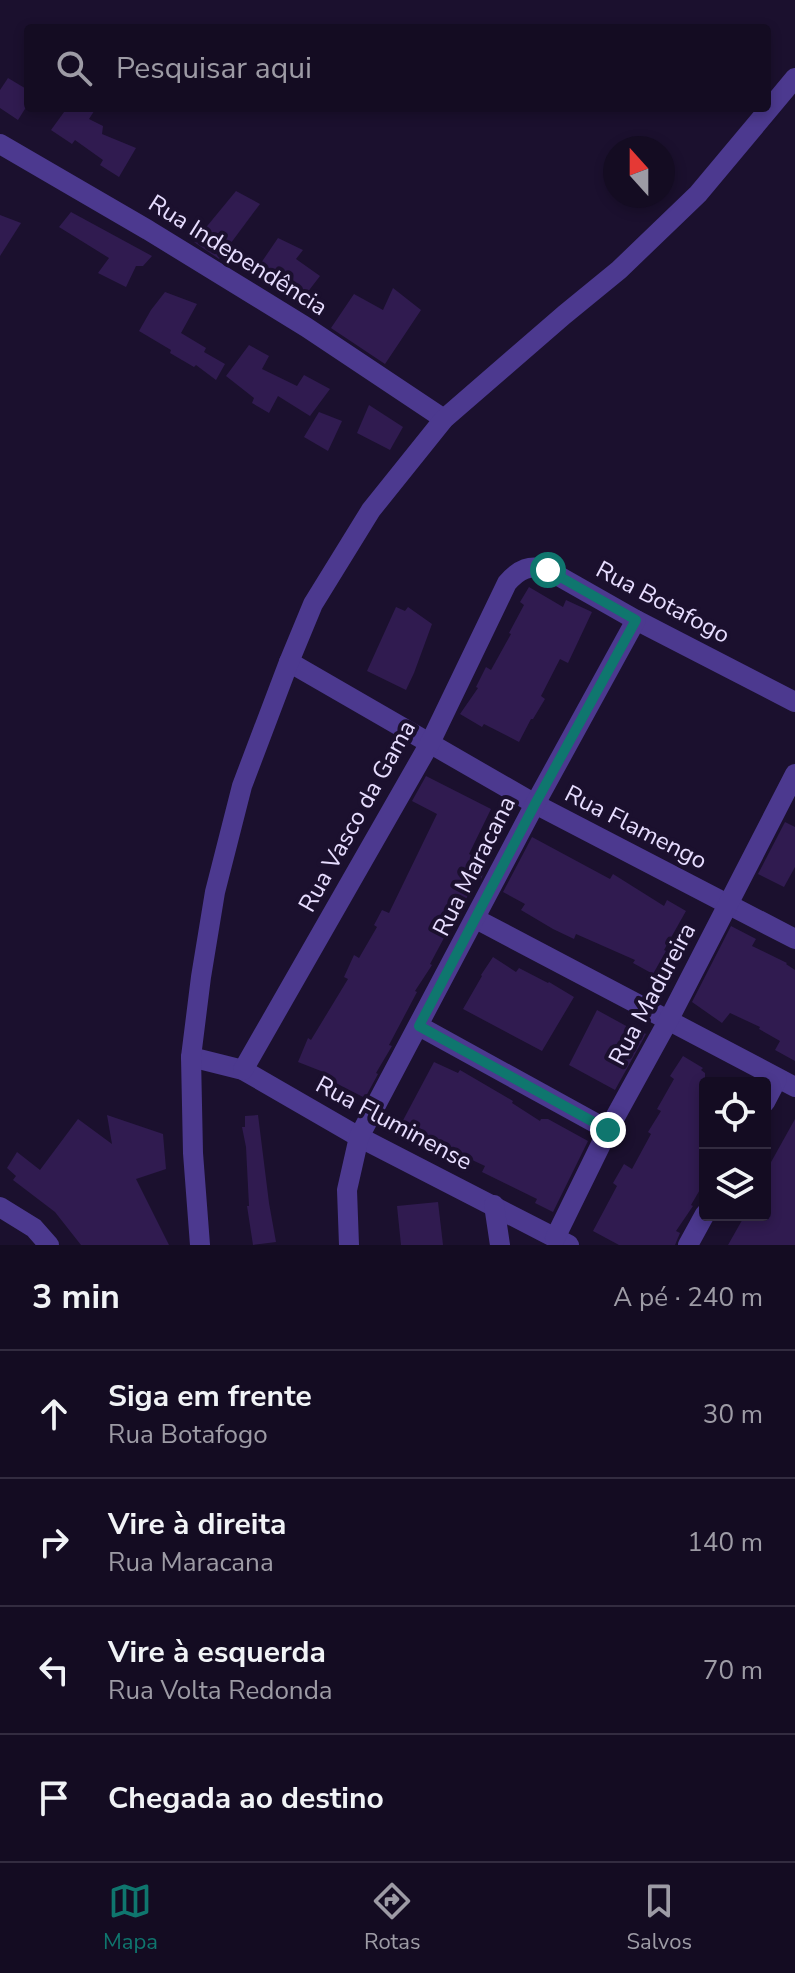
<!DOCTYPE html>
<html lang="pt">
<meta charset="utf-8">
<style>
:root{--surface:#140c22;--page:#1d152a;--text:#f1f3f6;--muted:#9d9ba5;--line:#332c40;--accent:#0f766e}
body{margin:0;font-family:"Nunito Sans",sans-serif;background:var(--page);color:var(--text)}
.controls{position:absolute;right:24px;bottom:24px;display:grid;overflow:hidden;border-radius:8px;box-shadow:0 4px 12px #0003}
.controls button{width:72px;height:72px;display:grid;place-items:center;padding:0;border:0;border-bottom:2px solid var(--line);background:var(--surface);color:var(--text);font:40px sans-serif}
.compass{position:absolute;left:603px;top:136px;width:72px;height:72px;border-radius:50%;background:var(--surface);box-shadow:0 4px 12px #0003;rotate:339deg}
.stop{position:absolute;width:24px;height:24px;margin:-18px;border:6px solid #0f766e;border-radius:50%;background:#fff}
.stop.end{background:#0f766e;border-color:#fff;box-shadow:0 2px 8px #0008}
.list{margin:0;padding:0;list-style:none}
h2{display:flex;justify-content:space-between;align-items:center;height:104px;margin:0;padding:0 32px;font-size:34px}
h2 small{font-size:26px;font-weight:400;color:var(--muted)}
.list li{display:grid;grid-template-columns:52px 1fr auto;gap:24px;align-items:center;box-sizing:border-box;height:128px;padding:0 32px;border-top:2px solid var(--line)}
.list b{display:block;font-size:30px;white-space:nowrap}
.list p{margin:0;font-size:26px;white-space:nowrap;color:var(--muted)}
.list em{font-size:26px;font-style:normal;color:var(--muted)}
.icon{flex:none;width:44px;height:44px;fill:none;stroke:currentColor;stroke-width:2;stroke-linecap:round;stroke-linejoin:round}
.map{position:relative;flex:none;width:795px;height:1245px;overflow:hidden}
.search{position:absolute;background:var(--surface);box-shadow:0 4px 12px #0003;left:24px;right:24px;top:24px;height:88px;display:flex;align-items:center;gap:20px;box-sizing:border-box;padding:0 28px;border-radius:8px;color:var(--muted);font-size:30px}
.sheet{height:616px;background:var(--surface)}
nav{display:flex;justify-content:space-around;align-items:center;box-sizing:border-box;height:112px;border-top:2px solid var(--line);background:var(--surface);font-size:22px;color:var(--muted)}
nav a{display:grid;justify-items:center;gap:4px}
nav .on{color:var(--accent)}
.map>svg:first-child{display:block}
.building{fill:#301b50}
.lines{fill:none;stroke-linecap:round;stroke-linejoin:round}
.minor{stroke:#4c398f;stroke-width:20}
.route{stroke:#0f766e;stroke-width:10}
.labels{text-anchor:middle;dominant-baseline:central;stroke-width:8;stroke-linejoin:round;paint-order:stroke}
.street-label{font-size:24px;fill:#e7ddff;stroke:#1b102e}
</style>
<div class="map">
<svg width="795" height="1245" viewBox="0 0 795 1245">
<rect width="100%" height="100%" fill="#1b102e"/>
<g class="building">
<polygon points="8,78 28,90 28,104 18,120 0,108 0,90"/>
<polygon points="67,108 96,108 89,119 103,126 102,134 136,148 119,177 100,165 103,160 75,140 72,144 51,130"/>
<polygon points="236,191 260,204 219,259 194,242"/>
<polygon points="71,212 152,256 143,266 136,266 126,287 98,273 109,258 59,227"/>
<polygon points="0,215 21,223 0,256"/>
<polygon points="278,238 303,250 296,259 320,276 300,302 281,293 284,289 261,263"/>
<polygon points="393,288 421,310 385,364 331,328 354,294 383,310"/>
<polygon points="165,292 197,304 181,333 206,348 204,352 225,364 216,380 196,365 194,367 170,353 171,350 139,331 151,310"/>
<polygon points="249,345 269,356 262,369 297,386 304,375 330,389 310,416 278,396 269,413 252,403 254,398 226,376"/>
<polygon points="369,405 403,427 390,450 357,433"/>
<polygon points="319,412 342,421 328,451 304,437"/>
<polygon points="529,587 563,607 566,600 592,612 568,663 560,659 541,696 545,699 533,719 531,719 519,742 484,724 482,727 460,714 478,688 476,687 486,667 491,670 511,634 509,633 524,605 520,602"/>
<polygon points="396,607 405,611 408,607 432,624 414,673 406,690 367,671"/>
<polygon points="426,776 491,809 469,854 488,864 481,879 476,877 463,906 459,904 452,923 430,964 432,965 415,991 417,992 389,1045 392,1046 376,1073 378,1074 365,1098 324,1077 326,1073 298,1062 308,1038 311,1040 348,979 344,977 354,955 359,958 377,927 374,925 382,910 389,913 437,814 412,801"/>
<polygon points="785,822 795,827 795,867 784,887 758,874"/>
<polygon points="532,837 610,879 613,874 664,906 667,900 686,911 664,950 666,951 653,974 633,963 635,960 576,934 574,939 553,929 521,910 525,904 503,892"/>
<polygon points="731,926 756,939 752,946 787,963 786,964 795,970 795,1061 775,1050 780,1041 759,1029 760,1027 730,1013 722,1023 692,1002"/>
<polygon points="493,957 516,972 519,968 548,983 549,982 574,997 542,1051 463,1009 482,976 481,975"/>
<polygon points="597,1010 628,1027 630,1024 646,1034 615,1090 569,1065"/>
<polygon points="683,1056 703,1068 701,1070 705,1073 705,1181 691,1205 693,1206 676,1231 680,1233 675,1245 619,1245 593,1231 617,1186 613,1183 624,1164 632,1169 651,1134 648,1132 661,1111 657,1109 674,1079 670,1076"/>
<polygon points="434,1062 458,1073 460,1070 513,1101 512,1103 540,1121 541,1119 548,1119 588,1141 553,1212 535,1203 537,1199 482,1172 485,1166 453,1151 450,1156 422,1141 424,1138 400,1126"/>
<polygon points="107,1115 163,1134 166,1169 136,1179 169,1245 81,1245 55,1212 13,1180 16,1176 7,1168 17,1152 40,1170 78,1119 112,1144"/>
<polygon points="258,1115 269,1203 276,1242 253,1245 247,1206 249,1206 246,1147 242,1127 245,1127 245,1116"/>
<polygon points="795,1119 795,1245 728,1245 745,1215 765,1215 765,1173"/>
<polygon points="438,1202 443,1245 401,1245 397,1206"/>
</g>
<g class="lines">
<g class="minor">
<polyline points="0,144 148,230 306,327 444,419"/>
<polyline points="289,662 535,804 795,939"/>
<polyline points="476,919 795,1087"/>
<polyline points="419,1026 608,1130"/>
<polyline points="191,1057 243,1070 359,1137 569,1245"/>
<path d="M 243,1070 L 430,743 L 507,583 C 519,569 530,564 548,570 L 636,620 L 795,702"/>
<polyline points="765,1102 777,1079"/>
<polyline points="494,1205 500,1245"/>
<polyline points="0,1207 34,1228 49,1245"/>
<polyline points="555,1238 608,1130 668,1021 795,774"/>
<polyline points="200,1245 193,1153 191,1057 201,977 215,892 242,786 289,662 313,604 371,510 444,419 564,315 619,270 698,194 795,78"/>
<polyline points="349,1245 347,1190 359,1137 535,804 636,620"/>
<polyline points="688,1245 705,1214"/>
</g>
</g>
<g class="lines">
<polyline class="route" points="548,570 636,620 535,804 419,1026 608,1130"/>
</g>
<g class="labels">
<g class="street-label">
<text transform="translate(238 255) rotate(32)">Rua Independência</text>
<text transform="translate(663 602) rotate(28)">Rua Botafogo</text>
<text transform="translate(357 816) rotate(-61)">Rua Vasco da Gama</text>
<text transform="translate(636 827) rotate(27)">Rua Flamengo</text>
<text transform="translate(474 866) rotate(-63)">Rua Maracana</text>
<text transform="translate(652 994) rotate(-62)">Rua Madureira</text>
<text transform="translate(394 1123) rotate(28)">Rua Fluminense</text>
</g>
</g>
</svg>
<div class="controls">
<button><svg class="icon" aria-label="locate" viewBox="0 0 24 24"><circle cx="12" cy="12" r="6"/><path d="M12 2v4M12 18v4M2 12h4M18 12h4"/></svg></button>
<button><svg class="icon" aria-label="layers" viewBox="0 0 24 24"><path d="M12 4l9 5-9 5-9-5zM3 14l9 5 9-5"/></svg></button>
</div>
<svg class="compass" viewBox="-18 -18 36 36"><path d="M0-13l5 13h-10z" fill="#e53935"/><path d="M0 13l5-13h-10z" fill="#9d9ba5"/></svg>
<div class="stop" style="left:548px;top:570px"></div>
<div class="stop end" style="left:608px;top:1130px"></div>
<div class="search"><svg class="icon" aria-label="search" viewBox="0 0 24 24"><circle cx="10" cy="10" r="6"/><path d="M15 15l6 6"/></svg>Pesquisar aqui</div>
</div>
<section class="sheet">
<h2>3 min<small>A pé · 240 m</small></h2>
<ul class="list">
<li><svg class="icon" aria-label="ahead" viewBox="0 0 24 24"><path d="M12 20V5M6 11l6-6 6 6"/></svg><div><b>Siga em frente</b><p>Rua Botafogo</p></div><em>30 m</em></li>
<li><svg class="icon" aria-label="right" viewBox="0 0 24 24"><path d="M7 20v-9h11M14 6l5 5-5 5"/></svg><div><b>Vire à direita</b><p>Rua Maracana</p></div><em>140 m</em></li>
<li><svg class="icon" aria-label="left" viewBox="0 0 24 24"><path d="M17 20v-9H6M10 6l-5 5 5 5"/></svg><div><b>Vire à esquerda</b><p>Rua Volta Redonda</p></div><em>70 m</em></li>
<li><svg class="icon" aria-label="arrive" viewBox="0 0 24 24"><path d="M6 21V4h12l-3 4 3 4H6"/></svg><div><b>Chegada ao destino</b></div></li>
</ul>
</section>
<nav>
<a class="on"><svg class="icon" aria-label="map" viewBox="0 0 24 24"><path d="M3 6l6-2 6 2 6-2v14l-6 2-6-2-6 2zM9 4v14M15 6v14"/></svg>Mapa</a>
<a><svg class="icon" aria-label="directions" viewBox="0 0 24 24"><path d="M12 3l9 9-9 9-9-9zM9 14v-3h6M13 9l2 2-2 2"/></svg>Rotas</a>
<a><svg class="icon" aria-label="saved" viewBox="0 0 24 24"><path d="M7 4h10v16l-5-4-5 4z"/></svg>Salvos</a>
</nav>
